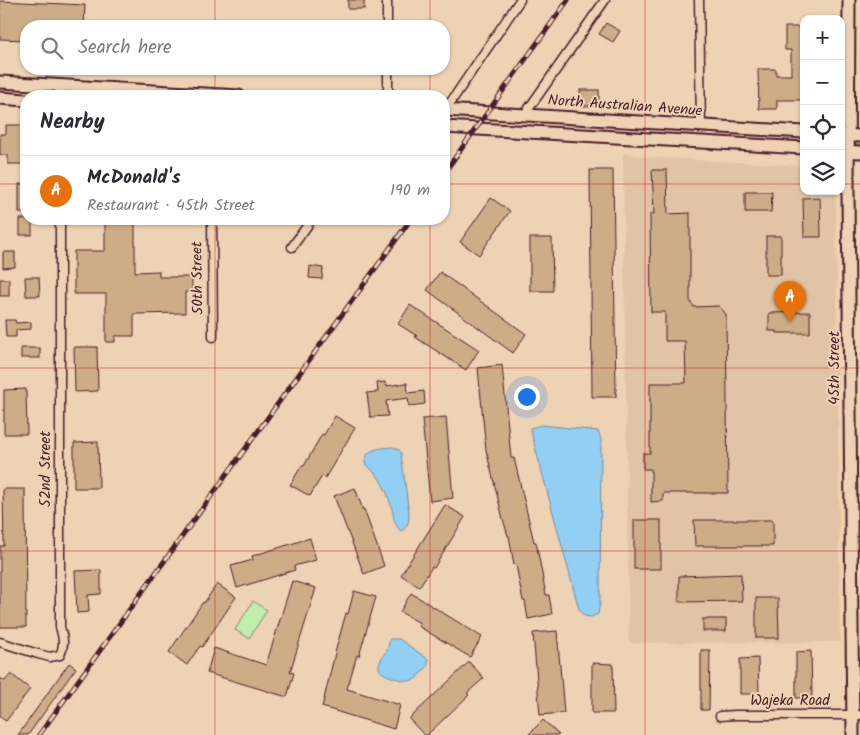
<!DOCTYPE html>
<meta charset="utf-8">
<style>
:root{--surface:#fff;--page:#f7f7f7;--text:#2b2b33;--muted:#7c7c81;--line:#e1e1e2;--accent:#d1495b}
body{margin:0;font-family:Kalam,sans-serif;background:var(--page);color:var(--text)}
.controls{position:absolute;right:15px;top:15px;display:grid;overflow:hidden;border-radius:10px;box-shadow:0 1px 4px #0004}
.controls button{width:45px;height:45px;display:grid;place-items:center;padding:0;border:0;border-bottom:1px solid var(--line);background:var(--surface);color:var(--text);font:25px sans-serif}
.you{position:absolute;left:526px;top:396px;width:18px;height:18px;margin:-12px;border:4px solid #fff;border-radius:50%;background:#1a73e8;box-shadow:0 0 0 8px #1a73e833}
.badge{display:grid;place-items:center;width:32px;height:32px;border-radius:50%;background:var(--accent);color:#fff;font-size:16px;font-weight:700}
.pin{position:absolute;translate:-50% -41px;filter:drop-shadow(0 1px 2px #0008)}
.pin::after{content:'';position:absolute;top:26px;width:18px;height:15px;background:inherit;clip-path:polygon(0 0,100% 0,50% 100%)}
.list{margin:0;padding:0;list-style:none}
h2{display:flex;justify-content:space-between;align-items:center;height:65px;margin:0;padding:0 20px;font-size:21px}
h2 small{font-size:16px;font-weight:400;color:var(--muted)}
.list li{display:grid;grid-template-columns:32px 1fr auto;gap:15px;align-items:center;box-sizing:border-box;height:70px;padding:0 20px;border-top:1px solid var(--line)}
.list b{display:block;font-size:19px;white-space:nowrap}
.list p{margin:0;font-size:16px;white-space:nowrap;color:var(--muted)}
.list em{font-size:16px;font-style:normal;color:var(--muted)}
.icon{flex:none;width:28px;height:28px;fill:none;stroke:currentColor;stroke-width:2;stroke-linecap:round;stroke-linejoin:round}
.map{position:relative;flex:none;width:860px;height:735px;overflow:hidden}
.search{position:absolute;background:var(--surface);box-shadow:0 1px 4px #0004;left:20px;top:20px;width:430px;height:55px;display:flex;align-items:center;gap:12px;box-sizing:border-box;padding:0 18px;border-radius:20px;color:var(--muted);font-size:19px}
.panel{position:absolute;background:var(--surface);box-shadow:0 1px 4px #0004;left:20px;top:90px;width:430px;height:135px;border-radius:20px}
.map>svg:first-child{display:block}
.built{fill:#e0c4a5}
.garden{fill:#beedac;stroke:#84866c}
.water{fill:#92d0f3;stroke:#7589a3}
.building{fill:#cdad88;stroke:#4a1f2b}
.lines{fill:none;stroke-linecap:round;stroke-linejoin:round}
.minor-casing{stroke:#4a1f2b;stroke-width:11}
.secondary-casing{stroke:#4a1f2b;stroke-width:15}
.minor{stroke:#edd2b4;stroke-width:8}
.secondary{stroke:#edd2b4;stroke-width:11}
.rail-casing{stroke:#4a1f2b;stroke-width:5}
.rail{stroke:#edd2b4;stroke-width:3;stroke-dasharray:9;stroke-linecap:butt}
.grid{fill:none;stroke:#d62828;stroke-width:1;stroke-opacity:0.55}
.labels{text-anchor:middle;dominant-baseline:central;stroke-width:4;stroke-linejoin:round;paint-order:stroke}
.street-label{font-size:15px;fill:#4a1f2b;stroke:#edd2b4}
</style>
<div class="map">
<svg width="860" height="735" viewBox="0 0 860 735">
<rect width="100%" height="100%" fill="#edd2b4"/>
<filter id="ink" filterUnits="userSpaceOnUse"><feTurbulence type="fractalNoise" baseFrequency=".02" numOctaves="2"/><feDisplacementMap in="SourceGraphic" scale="10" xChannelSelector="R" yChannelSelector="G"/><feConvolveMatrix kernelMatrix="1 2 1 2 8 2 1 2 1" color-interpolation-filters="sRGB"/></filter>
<g filter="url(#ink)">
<polygon class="built" points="623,153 645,157 804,166 804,191 836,191 840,642 629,643"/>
<polygon class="garden" points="253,601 267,610 249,638 235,630"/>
<g class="water">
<polygon points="542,425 598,431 601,439 600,604 598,614 591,617 584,616 579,609 530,428"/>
<path d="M 393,447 L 399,450 L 401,453 L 409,514 C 409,522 408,527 401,531 C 394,525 394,517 392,509 C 388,493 380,474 365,464 C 364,448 381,448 393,447 Z"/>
<path d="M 390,639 L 399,639 L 428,659 C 429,665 427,668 422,672 C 419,675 417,679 413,680 C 407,683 379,675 379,668 C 378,662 384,655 387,650 C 388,647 389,643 390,639 Z"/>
</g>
<g class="building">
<rect x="348" y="0" width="16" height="9"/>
<polygon points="0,1 85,5 84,26 26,26 26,40 0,39"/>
<polygon points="606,23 620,31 613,42 599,34"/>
<polygon points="785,27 804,27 804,100 777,100 777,109 759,109 758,69 776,69 776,75 791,75 791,50 785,50"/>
<rect x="580" y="90" width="19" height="16"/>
<polygon points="6,125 26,125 26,164 8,164 8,155 0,155 0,134 6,134"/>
<polygon points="590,170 613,170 616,397 592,397"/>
<polygon points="652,170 667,170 668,214 690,213 690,301 694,307 719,306 726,314 728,493 663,493 663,501 651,502 651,469 643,469 643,453 650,453 650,383 686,383 685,341 665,341 665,312 651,312 650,214 654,214"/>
<rect x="19" y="184" width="7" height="29"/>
<polygon points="745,192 772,192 771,212 745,212"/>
<polygon points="820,197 821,237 804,237 803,198"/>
<polygon points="491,198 510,211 479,255 460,242"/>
<rect x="20" y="219" width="12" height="16"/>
<polygon points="105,219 135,219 135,272 159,271 159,277 192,277 192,292 185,292 185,313 134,314 134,336 115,336 115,342 106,342 106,294 74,294 74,251 105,251"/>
<rect x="766" y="236" width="15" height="39"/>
<polygon points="530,238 552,238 553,291 530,291"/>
<polygon points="3,252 15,252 15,267 3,268"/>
<polygon points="310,266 323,268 322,279 309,278"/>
<polygon points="440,272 526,334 513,353 427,290"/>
<polygon points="25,277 39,277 40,296 26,296"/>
<rect x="0" y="279" width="9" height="17"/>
<polygon points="410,305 479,350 466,370 415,337 417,336 398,324"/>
<polygon points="810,312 810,333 777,333 777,331 769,331 769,313"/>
<polygon points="5,320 15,320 16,323 31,322 31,329 16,330 16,337 6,337"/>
<polygon points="74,347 97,347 98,391 75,392"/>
<rect x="21" y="348" width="19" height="10"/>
<polygon points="502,365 511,458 514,458 534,542 536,542 546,595 549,595 552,614 528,619 525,601 523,601 516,565 514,565 509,536 508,536 503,519 486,450 478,368"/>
<polygon points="385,382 386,386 407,383 408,393 424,391 425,404 409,406 408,398 386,401 388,416 370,417 367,393 378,392 377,383"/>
<polygon points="26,389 27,434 4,434 4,390"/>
<polygon points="335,416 355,428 325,478 322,476 310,496 290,485 302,465 304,466 322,434 324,435"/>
<polygon points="446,417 453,498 430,501 422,419"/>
<polygon points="98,442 99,488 74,488 74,443"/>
<polygon points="355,488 363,510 364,509 384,566 364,574 334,496"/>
<polygon points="3,489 25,489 26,627 0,627 0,546 4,546"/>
<polygon points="445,505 465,517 434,568 432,567 419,587 401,575"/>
<rect x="634" y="520" width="27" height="49"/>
<polygon points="694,520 773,520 773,546 695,546"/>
<polygon points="310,538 316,560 294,566 295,570 237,588 231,566 253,560 252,556"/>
<polygon points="101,570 101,594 88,595 89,612 77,613 75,571"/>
<polygon points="741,574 742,601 679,602 679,576"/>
<polygon points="292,581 316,588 290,672 294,673 287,697 207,673 214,648 266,665"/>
<polygon points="217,584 236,597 202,647 200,646 187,665 169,652 203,602 204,603"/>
<polygon points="354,591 376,597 359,656 357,655 347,689 400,705 394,729 322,707 336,649 346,613 348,614"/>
<polygon points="411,593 482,637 470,657 418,626 420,623 400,612"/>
<polygon points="756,598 778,598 779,638 756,638"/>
<rect x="703" y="619" width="23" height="12"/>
<polygon points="557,631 564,713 540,715 533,633"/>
<polygon points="701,650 710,650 709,710 701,710"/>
<polygon points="811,651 812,698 796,698 796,652"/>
<polygon points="758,658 759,694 740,694 740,659"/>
<polygon points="469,662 484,678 467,693 469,695 427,735 424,735 409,719"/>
<polygon points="69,663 76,668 28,735 18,735"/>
<polygon points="592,663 613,664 614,713 592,713"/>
<polygon points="11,674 30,689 6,721 0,717 0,678 5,681"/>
<polygon points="543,720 559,735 528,735"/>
</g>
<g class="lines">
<defs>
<g id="minor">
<polyline points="387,0 387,26"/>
<polyline points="699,0 701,126"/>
<polyline points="388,69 388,96"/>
<polyline points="60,96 60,86"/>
<polyline points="444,112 520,0"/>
<polyline points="525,114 605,0"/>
<polyline points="212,219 213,337"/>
<polyline points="292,247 312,219"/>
<path d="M 0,642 L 38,654 L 50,657 L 60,655 C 65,645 63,637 60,627 L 60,219"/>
<polyline points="720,716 735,715 860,715"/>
</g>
<g id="secondary">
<polyline points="849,0 848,191 853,735"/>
<polyline points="0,82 239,96"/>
<polyline points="0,98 26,100"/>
<polyline points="444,110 804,132"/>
<polyline points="444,127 804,148"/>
<polyline points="841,135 860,136"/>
<polyline points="841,151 860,152"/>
</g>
</defs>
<use href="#minor" class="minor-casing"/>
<use href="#secondary" class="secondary-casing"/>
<use href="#minor" class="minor"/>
<use href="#secondary" class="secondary"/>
<defs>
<g id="rail">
<polyline points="444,173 568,0"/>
<polyline points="39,735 411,219"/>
</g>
</defs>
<use href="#rail" class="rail-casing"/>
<use href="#rail" class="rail"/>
</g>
</g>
<path class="grid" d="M 215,0 L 215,26M 430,0 L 430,26M 645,0 L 645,735M 215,69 L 215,96M 430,69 L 430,96M 0,184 L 26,184M 444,184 L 804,184M 841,184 L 860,184M 215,219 L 215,735M 430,219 L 430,735M 0,368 L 860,368M 0,551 L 860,551"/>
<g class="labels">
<g class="street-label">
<text transform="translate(625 106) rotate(4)">North Australian Avenue</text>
<text transform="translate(198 278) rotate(-91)">50th Street</text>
<text transform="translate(835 368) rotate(-90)">45th Street</text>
<text transform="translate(46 469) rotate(-90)">52nd Street</text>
<text x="790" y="701">Wajeka Road</text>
</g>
</g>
</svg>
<div class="controls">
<button>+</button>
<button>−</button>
<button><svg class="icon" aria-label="locate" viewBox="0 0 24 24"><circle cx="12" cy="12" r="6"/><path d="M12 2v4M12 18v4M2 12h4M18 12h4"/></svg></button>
<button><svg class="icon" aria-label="layers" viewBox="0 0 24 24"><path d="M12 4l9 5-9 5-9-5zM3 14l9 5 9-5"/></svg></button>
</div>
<div class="you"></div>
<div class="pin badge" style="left:790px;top:322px;background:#e8710a">A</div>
<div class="search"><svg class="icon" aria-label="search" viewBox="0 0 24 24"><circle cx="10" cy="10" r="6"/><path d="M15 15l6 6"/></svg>Search here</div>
<section class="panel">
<h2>Nearby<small></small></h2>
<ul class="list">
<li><span class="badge" style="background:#e8710a">A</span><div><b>McDonald's</b><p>Restaurant · 45th Street</p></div><em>190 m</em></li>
</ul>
</section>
</div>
